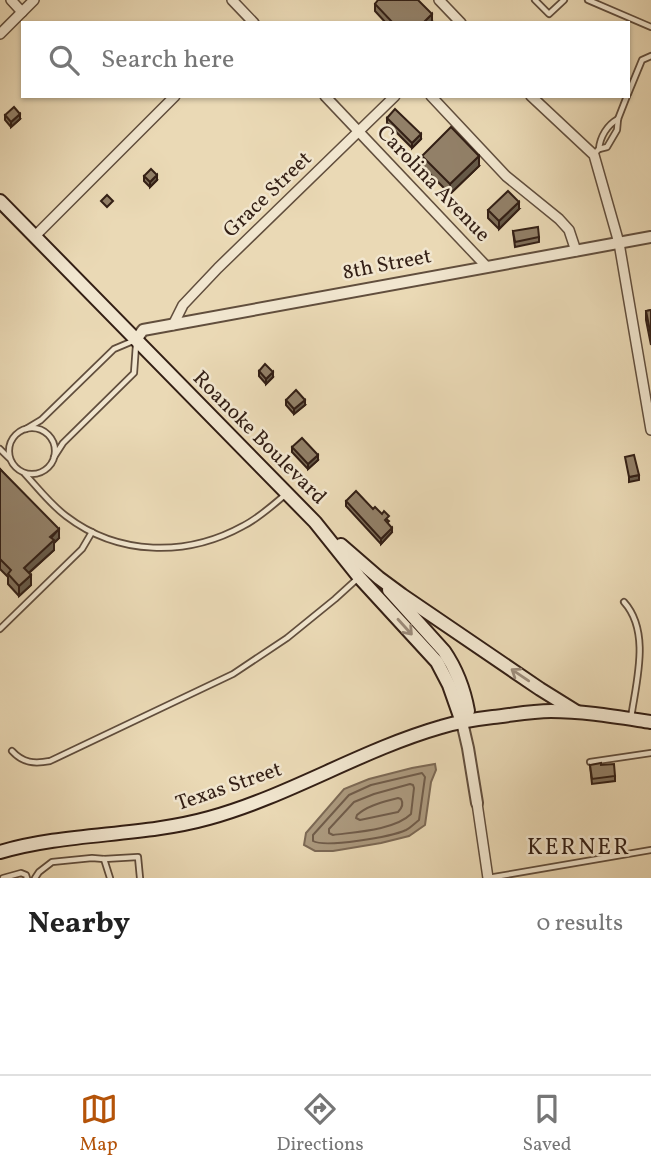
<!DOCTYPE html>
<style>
:root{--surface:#fff;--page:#f6f6f6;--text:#222;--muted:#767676;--line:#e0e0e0;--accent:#b45309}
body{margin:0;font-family:Vollkorn,serif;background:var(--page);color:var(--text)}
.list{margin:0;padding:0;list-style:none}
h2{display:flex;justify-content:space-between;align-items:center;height:91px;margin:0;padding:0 28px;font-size:30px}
h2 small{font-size:23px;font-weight:400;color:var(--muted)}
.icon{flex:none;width:38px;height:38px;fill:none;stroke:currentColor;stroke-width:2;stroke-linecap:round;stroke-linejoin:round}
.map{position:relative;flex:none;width:651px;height:878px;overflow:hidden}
.search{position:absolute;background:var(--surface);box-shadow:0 2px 5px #0004;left:21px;right:21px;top:21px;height:77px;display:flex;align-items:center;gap:18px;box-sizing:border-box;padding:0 24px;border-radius:0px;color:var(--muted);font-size:26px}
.sheet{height:196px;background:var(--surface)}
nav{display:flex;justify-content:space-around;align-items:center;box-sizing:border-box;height:98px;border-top:2px solid var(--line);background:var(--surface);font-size:19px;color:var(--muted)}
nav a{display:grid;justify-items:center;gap:4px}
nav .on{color:var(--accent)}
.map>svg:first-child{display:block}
.water{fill:#ac9a7f;stroke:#7c6955;stroke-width:2}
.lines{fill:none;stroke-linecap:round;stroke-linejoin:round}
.shore{stroke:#705c4a;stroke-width:2}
.service-casing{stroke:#614e3d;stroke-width:8}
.minor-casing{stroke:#614e3d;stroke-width:12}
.tertiary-casing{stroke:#614e3d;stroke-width:14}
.secondary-casing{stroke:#331f15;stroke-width:16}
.service{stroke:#f1e6cf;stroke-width:4.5}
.minor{stroke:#f1e6cf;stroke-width:9}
.tertiary{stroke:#f1e6cf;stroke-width:10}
.secondary{stroke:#f1e6cf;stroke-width:12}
.wall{fill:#7e6e59;stroke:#331f15;stroke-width:2}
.shaded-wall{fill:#665a49;stroke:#331f15;stroke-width:2}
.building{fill:#928068;stroke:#331f15;stroke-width:2}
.oneway{stroke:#9c8c7b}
.labels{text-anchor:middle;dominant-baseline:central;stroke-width:5;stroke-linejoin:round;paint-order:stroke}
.street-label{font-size:21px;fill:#331f15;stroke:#f1e6cf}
.neighbourhood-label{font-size:23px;letter-spacing:2px;fill:#331f15;stroke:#f1e6cf}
</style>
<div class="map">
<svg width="651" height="878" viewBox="0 0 651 878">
<rect width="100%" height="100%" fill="#ead9b5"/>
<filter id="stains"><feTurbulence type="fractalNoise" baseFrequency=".00286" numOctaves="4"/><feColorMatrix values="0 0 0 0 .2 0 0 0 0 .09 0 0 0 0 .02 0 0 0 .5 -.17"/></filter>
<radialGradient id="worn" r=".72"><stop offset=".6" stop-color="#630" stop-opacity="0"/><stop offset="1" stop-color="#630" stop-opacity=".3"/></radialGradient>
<polygon class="water" points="435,764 436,770 431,782 425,825 409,836 381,843 333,851 315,851 304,845 306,833 344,789 369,779 412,768"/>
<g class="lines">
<g class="shore">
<path d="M 422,773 L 425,777 L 419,820 C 415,823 410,828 406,830 C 391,837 325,848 313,841 L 313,835 L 349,795 L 371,785 Z"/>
<path d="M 410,784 L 413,785 L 414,788 L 411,814 C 395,830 355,832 333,835 L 329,833 L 329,829 L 354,802 L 374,794 Z"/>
<path d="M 398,798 L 401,799 C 404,804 401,809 398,812 L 360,820 L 356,818 L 357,815 C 368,805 384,802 398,798 Z"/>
</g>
<defs>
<g id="service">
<polyline points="535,0 549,14 564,0"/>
<polyline points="588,0 651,27"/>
<polyline points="628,94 642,60 651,56"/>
<path d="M 599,149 C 600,137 607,125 618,119"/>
<polyline points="594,154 599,149 607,147 617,130 618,119 627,96"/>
<circle cx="32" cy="451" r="23"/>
<polyline points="26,429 41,420 114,349 133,341"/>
<polyline points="0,449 9,458"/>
<polyline points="54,457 63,443 134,373 136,345"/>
<path d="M 25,474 C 38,488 50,504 66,516 C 118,556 187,557 243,526 C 259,518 273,505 286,494"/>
<path d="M 624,602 C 651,632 636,682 631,718"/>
<polyline points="0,629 82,549 92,532"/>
<path d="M 12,751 C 23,763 34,764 50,761 L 233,674 L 287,638 L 335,599 L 357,579"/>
<polyline points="590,762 651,753"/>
<polyline points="104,859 110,878"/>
<polyline points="3,878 21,873 26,875 27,878"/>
<polyline points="35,878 39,872 52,862 92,858 104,859 138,857 140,878"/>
<polyline points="488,878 651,850"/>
</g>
<g id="minor">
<polyline points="11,0 22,12"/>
<polyline points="232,0 254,23"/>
<polyline points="439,0 461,23"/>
<polyline points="0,34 34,0"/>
<polyline points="325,96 487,267"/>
<polyline points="431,96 506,176 559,219 569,230 576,251"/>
<polyline points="531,96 594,155 619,243 651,430"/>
<polyline points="35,236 175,96"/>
<polyline points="173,325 183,305 218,268 395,96"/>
<polyline points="477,803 488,878"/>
</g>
<g id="tertiary">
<polyline points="136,340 143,330 651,237"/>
<polyline points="462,722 468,748 477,803"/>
</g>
<g id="secondary">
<polyline points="0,201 315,522 359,577 437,662 449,685 462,722"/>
<polyline points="341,545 379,578 402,595 540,689 577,712"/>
<path d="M 389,590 L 444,651 C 457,670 464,689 468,711 L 462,722"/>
<path d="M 0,852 C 68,832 141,837 209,818 C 289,796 361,750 441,727 C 457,722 476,719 493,717 C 512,715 531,711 551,711 C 584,711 618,717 651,722"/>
</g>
</defs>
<use href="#service" class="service-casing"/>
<use href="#minor" class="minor-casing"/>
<use href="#tertiary" class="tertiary-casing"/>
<use href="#secondary" class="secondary-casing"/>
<use href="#service" class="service"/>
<use href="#minor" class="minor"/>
<use href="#tertiary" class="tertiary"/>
<use href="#secondary" class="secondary"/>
</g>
<g class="wall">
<polygon points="375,4 432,21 431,23 386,23 375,11"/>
<polygon points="5,115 20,119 11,127 5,120"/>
<polygon points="387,118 421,139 412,148 387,123"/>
<polygon points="422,156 479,166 450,194 422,166"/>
<polygon points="144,176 157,180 150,187 144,181"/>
<polygon points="519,209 499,229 488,218 488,210"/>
<polygon points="513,231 539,237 539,242 515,247"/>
<polygon points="651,310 651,345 646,320 646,311"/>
<polygon points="259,371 273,377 266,384 259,376"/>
<polygon points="286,400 305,405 294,414 286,405"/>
<polygon points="292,447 318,460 308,469 292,452"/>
<polygon points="0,469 59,538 54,543 54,550 29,573 31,585 19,596 8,584 8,577 0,569"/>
<polygon points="346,501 373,509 389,521 387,523 392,532 381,544 346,506"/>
<polygon points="590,765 615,776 615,781 592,784"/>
</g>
<g class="shaded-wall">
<polygon points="432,14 432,21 431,23 423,23"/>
<polygon points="20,114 20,119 11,127 11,122"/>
<polygon points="421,134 421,139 412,148 412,143"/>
<polygon points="479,156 479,166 450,194 450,184"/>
<polygon points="157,175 157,180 150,187 150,182"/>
<polygon points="519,202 519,209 499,229 499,221"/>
<polygon points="273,372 273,377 266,384 266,379"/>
<polygon points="305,400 305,405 294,414 294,409"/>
<polygon points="318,455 318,460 308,469 308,464"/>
<polygon points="639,475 639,480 629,482 629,477"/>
<polygon points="392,528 392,532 381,544 381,539"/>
<polygon points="59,529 59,538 54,543 54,550 24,577 24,568"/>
<polygon points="31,575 31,585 19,596 19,586"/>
</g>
<g class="building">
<polygon points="378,0 418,0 432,14 423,23 393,23 375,4"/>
<polygon points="14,107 20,114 11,122 5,115"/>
<polygon points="395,109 421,134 412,143 387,118"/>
<polygon points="451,127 479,156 450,184 422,156"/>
<polygon points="151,169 157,175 150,182 144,176"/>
<polygon points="508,191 519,202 499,221 488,210"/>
<polygon points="107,195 113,201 107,207 101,201"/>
<polygon points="538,227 539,237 515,242 513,231"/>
<polygon points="651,310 651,336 646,311"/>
<polygon points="265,364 273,372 266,379 259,371"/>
<polygon points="296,390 305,400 294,409 286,400"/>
<polygon points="302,438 318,455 308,464 292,447"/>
<polygon points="634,455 639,475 629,477 625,457"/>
<polygon points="0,469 59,529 50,537 54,540 24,568 31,575 19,586 8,574 11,570 0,559"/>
<polygon points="356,491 373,509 375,507 382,514 384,511 389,516 385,520 392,528 381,539 346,501"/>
<polygon points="601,763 601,765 614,764 615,776 592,779 590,765"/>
</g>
<defs><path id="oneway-shaft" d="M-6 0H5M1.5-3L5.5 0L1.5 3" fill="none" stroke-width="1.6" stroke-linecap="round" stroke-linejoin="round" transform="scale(1.75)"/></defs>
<g class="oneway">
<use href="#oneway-shaft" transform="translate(405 627) rotate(48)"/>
<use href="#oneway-shaft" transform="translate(520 675) rotate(-146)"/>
</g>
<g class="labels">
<g class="street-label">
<text transform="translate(433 184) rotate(46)">Carolina Avenue</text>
<text transform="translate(268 195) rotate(-44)">Grace Street</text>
<text transform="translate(387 265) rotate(-11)">8th Street</text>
<text transform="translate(259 438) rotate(45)">Roanoke Boulevard</text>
<text transform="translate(229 787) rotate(-19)">Texas Street</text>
</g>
<g class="neighbourhood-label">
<text x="579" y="848">KERNER</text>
</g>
</g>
<rect width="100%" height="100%" filter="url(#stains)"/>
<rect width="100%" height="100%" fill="url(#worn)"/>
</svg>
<div class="search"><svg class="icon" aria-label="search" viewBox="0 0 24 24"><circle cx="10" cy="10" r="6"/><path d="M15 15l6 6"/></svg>Search here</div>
</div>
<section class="sheet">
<h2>Nearby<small>0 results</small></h2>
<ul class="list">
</ul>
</section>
<nav>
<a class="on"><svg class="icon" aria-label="map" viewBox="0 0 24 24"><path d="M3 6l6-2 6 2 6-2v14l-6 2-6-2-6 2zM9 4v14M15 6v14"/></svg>Map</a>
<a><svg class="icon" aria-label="directions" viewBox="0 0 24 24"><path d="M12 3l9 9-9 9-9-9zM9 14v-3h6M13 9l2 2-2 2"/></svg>Directions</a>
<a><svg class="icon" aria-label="saved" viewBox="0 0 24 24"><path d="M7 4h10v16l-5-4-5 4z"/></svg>Saved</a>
</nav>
